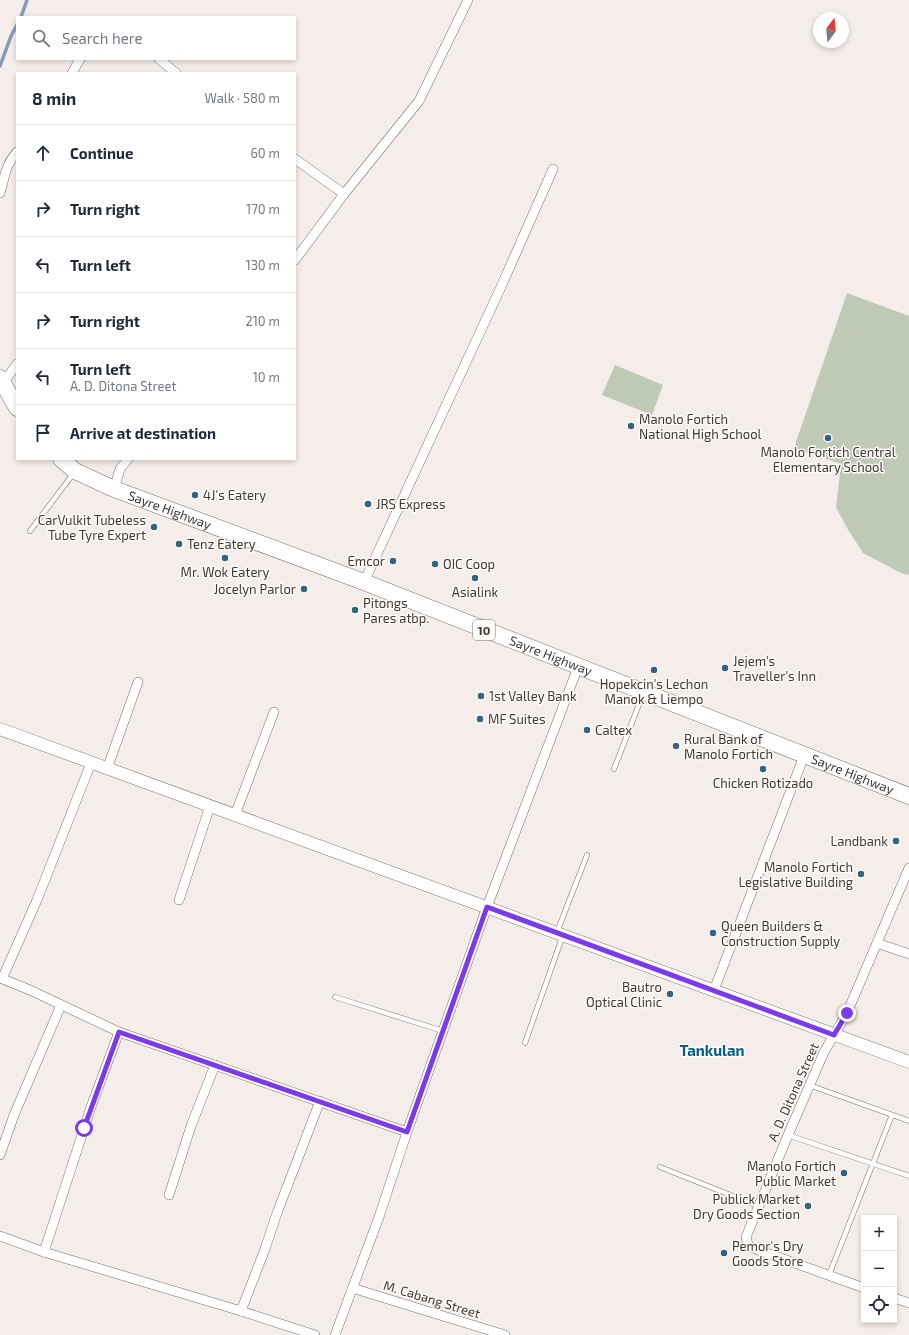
<!DOCTYPE html>
<meta charset="utf-8">
<style>
:root{--surface:#fff;--page:#f2f2f3;--text:#1f2937;--muted:#747a83;--line:#e0e1e3}
body{margin:0;font-family:"Exo 2",sans-serif;background:var(--page);color:var(--text)}
.controls{position:absolute;right:12px;bottom:12px;display:grid;overflow:hidden;border-radius:0px;box-shadow:0 2px 6px #0003}
.controls button{width:36px;height:36px;display:grid;place-items:center;padding:0;border:0;border-bottom:1px solid var(--line);background:var(--surface);color:var(--text);font:20px sans-serif}
.compass{position:absolute;left:813px;top:12px;width:36px;height:36px;border-radius:50%;background:var(--surface);box-shadow:0 2px 6px #0003;rotate:16deg}
.stop{position:absolute;width:12px;height:12px;margin:-9px;border:3px solid #7c3aed;border-radius:50%;background:#fff}
.stop.end{background:#7c3aed;border-color:#fff;box-shadow:0 1px 4px #0008}
.list{margin:0;padding:0;list-style:none}
h2{display:flex;justify-content:space-between;align-items:center;height:52px;margin:0;padding:0 16px;font-size:17px}
h2 small{font-size:13px;font-weight:400;color:var(--muted)}
.list li{display:grid;grid-template-columns:26px 1fr auto;gap:12px;align-items:center;box-sizing:border-box;height:56px;padding:0 16px;border-top:1px solid var(--line)}
.list b{display:block;font-size:15px;white-space:nowrap}
.list p{margin:0;font-size:13px;white-space:nowrap;color:var(--muted)}
.list em{font-size:13px;font-style:normal;color:var(--muted)}
.icon{flex:none;width:22px;height:22px;fill:none;stroke:currentColor;stroke-width:2;stroke-linecap:round;stroke-linejoin:round}
.map{position:relative;flex:none;width:909px;height:1335px;overflow:hidden}
.search{position:absolute;background:var(--surface);box-shadow:0 2px 6px #0003;left:16px;top:16px;width:280px;height:44px;display:flex;align-items:center;gap:10px;box-sizing:border-box;padding:0 14px;border-radius:0px;color:var(--muted);font-size:15px}
.panel{position:absolute;background:var(--surface);box-shadow:0 2px 6px #0003;left:16px;top:72px;width:280px;height:388px;border-radius:0px}
.map>svg:first-child{display:block}
.green{fill:#becab6}
.lines{fill:none;stroke-linecap:round;stroke-linejoin:round}
.stream{stroke:#879bb8;stroke-width:3.5}
.service-casing{stroke:#77716e;stroke-width:5.5}
.minor-casing{stroke:#77716e;stroke-width:10}
.tertiary-casing{stroke:#77716e;stroke-width:13}
.trunk-casing{stroke:#77716e;stroke-width:17}
.service{stroke:#fff;stroke-width:4.5}
.minor{stroke:#fff;stroke-width:9}
.tertiary{stroke:#fff;stroke-width:12}
.trunk{stroke:#fff;stroke-width:16}
.route{stroke:#7c3aed;stroke-width:5}
.poi-dot{fill:#326381;stroke:#fffbf9;stroke-width:1.5}
.labels{text-anchor:middle;dominant-baseline:central;stroke-width:3;stroke-linejoin:round;paint-order:stroke}
.shield{fill:#fffbf9;stroke:#767271;stroke-width:1}
.shield-label{font-size:12px;font-weight:bold;fill:#3b3837}
.poi-label{font-size:13px;fill:#3b3837;stroke:#fffbf9;text-anchor:start}
.street-label{font-size:13px;fill:#3b3837;stroke:#fffbf9}
.quarter-label{font-size:15px;font-weight:bold;fill:#035f89;stroke:#fffbf9}
</style>
<div class="map">
<svg width="909" height="1335" viewBox="0 0 909 1335">
<rect width="100%" height="100%" fill="#f4ede9"/>
<g class="green">
<polygon points="847,293 909,316 909,575 901,573 863,553 847,528 836,507 841,464 794,448"/>
<polygon points="615,365 663,385 652,415 602,395"/>
</g>
<g class="lines">
<g class="stream">
<polyline points="21,17 27,0"/>
<polyline points="0,66 11,36 17,25"/>
</g>
<defs>
<g id="service">
<polyline points="30,531 73,474"/>
<polyline points="614,769 643,694"/>
<polyline points="557,932 587,855"/>
<polyline points="335,997 443,1031"/>
<polyline points="525,1043 563,935"/>
<polyline points="809,1085 909,1121"/>
<polyline points="788,1135 909,1176"/>
<polyline points="660,1167 758,1206"/>
<polyline points="829,1275 892,1115"/>
</g>
<g id="minor">
<polyline points="159,59 176,73"/>
<polyline points="72,73 80,59"/>
<polyline points="295,159 344,194"/>
<path d="M 0,193 C 5,177 5,165 17,152"/>
<polyline points="295,260 344,194 419,101 468,0"/>
<polyline points="3,383 17,364"/>
<polyline points="114,489 120,469 128,459"/>
<polyline points="364,582 501,287 553,169"/>
<polyline points="107,769 138,682"/>
<polyline points="235,815 274,712"/>
<polyline points="179,900 210,806"/>
<polyline points="877,943 909,954"/>
<polyline points="0,978 30,990 119,1032 407,1132"/>
<polyline points="2,979 37,900 91,763"/>
<polyline points="714,990 804,756"/>
<polyline points="0,1155 14,1115 61,1005"/>
<polyline points="169,1195 191,1126 215,1065"/>
<polyline points="0,1236 44,1252 241,1311 265,1249 277,1213 320,1101"/>
<polyline points="44,1252 91,1107 119,1032"/>
<polyline points="352,1288 505,1335"/>
<polyline points="864,1288 753,1248 748,1245 746,1237 788,1135 824,1052 847,1013 909,868"/>
<polyline points="894,1298 909,1303"/>
<polyline points="241,1311 315,1335"/>
<polyline points="335,1335 379,1217 407,1132 487,907 578,667"/>
</g>
<polyline id="tertiary" points="0,729 909,1062"/>
<g id="trunk">
<polyline points="0,378 17,408"/>
<path id="s1" d="M 61,459 L 75,471 L 114,489 L 364,582 L 909,796"/>
</g>
</defs>
<use href="#service" class="service-casing"/>
<use href="#minor" class="minor-casing"/>
<use href="#tertiary" class="tertiary-casing"/>
<use href="#trunk" class="trunk-casing"/>
<use href="#service" class="service"/>
<use href="#minor" class="minor"/>
<use href="#tertiary" class="tertiary"/>
<use href="#trunk" class="trunk"/>
</g>
<g class="lines">
<polyline class="route" points="84,1128 119,1032 407,1132 487,907 834,1035 847,1013"/>
</g>
<g class="poi-dot">
<circle cx="631" cy="426" r="4"/>
<circle cx="828" cy="438" r="4"/>
<circle cx="195" cy="495" r="4"/>
<circle cx="368" cy="504" r="4"/>
<circle cx="154" cy="527" r="4"/>
<circle cx="179" cy="544" r="4"/>
<circle cx="225" cy="558" r="4"/>
<circle cx="393" cy="561" r="4"/>
<circle cx="435" cy="564" r="4"/>
<circle cx="475" cy="578" r="4"/>
<circle cx="304" cy="589" r="4"/>
<circle cx="355" cy="610" r="4"/>
<circle cx="725" cy="668" r="4"/>
<circle cx="654" cy="670" r="4"/>
<circle cx="481" cy="696" r="4"/>
<circle cx="480" cy="719" r="4"/>
<circle cx="587" cy="730" r="4"/>
<circle cx="676" cy="746" r="4"/>
<circle cx="763" cy="769" r="4"/>
<circle cx="896" cy="841" r="4"/>
<circle cx="861" cy="874" r="4"/>
<circle cx="713" cy="933" r="4"/>
<circle cx="670" cy="994" r="4"/>
<circle cx="844" cy="1173" r="4"/>
<circle cx="808" cy="1206" r="4"/>
<circle cx="724" cy="1253" r="4"/>
</g>
<g class="labels">
<rect class="shield" x="473" y="620" width="22" height="20" rx="3"/>
<g class="shield-label">
<text x="484" y="630">10</text>
</g>
<g class="poi-label">
<text x="639" y="419">Manolo Fortich<tspan x="639" dy="15">National High School</tspan></text>
<text x="828" y="452" text-anchor="middle">Manolo Fortich Central<tspan x="828" dy="15">Elementary School</tspan></text>
<text x="203" y="495">4J's Eatery</text>
<text x="376" y="504">JRS Express</text>
<text x="146" y="520" text-anchor="end">CarVulkit Tubeless<tspan x="146" dy="15">Tube Tyre Expert</tspan></text>
<text x="187" y="544">Tenz Eatery</text>
<text x="385" y="561" text-anchor="end">Emcor</text>
<text x="443" y="564">OIC Coop</text>
<text x="225" y="572" text-anchor="middle">Mr. Wok Eatery</text>
<text x="296" y="589" text-anchor="end">Jocelyn Parlor</text>
<text x="475" y="592" text-anchor="middle">Asialink</text>
<text x="363" y="603">Pitongs<tspan x="363" dy="15">Pares atbp.</tspan></text>
<text x="733" y="661">Jejem's<tspan x="733" dy="15">Traveller's Inn</tspan></text>
<text x="654" y="684" text-anchor="middle">Hopekcin's Lechon<tspan x="654" dy="15">Manok &amp; Liempo</tspan></text>
<text x="489" y="696">1st Valley Bank</text>
<text x="488" y="719">MF Suites</text>
<text x="595" y="730">Caltex</text>
<text x="684" y="739">Rural Bank of<tspan x="684" dy="15">Manolo Fortich</tspan></text>
<text x="763" y="783" text-anchor="middle">Chicken Rotizado</text>
<text x="888" y="841" text-anchor="end">Landbank</text>
<text x="853" y="867" text-anchor="end">Manolo Fortich<tspan x="853" dy="15">Legislative Building</tspan></text>
<text x="721" y="926">Queen Builders &amp;<tspan x="721" dy="15">Construction Supply</tspan></text>
<text x="662" y="987" text-anchor="end">Bautro<tspan x="662" dy="15">Optical Clinic</tspan></text>
<text x="836" y="1166" text-anchor="end">Manolo Fortich<tspan x="836" dy="15">Public Market</tspan></text>
<text x="800" y="1199" text-anchor="end">Publick Market<tspan x="800" dy="15">Dry Goods Section</tspan></text>
<text x="732" y="1246">Pemor's Dry<tspan x="732" dy="15">Goods Store</tspan></text>
</g>
<g class="street-label">
<text stroke="none"><textPath href="#s1" startOffset="121">Sayre Highway</textPath></text>
<text stroke="none"><textPath href="#s1" startOffset="529">Sayre Highway</textPath></text>
<text stroke="none"><textPath href="#s1" startOffset="853">Sayre Highway</textPath></text>
<text transform="translate(793 1092) rotate(-66)">A. D. Ditona Street</text>
<text transform="translate(432 1299) rotate(17)">M. Cabang Street</text>
</g>
<g class="quarter-label">
<text x="712" y="1050">Tankulan</text>
</g>
</g>
</svg>
<div class="controls">
<button>+</button>
<button>−</button>
<button><svg class="icon" aria-label="locate" viewBox="0 0 24 24"><circle cx="12" cy="12" r="6"/><path d="M12 2v4M12 18v4M2 12h4M18 12h4"/></svg></button>
</div>
<svg class="compass" viewBox="-18 -18 36 36"><path d="M0-13l5 13h-10z" fill="#e53935"/><path d="M0 13l5-13h-10z" fill="#747a83"/></svg>
<div class="stop" style="left:84px;top:1128px"></div>
<div class="stop end" style="left:847px;top:1013px"></div>
<div class="search"><svg class="icon" aria-label="search" viewBox="0 0 24 24"><circle cx="10" cy="10" r="6"/><path d="M15 15l6 6"/></svg>Search here</div>
<section class="panel">
<h2>8 min<small>Walk · 580 m</small></h2>
<ul class="list">
<li><svg class="icon" aria-label="ahead" viewBox="0 0 24 24"><path d="M12 20V5M6 11l6-6 6 6"/></svg><div><b>Continue</b></div><em>60 m</em></li>
<li><svg class="icon" aria-label="right" viewBox="0 0 24 24"><path d="M7 20v-9h11M14 6l5 5-5 5"/></svg><div><b>Turn right</b></div><em>170 m</em></li>
<li><svg class="icon" aria-label="left" viewBox="0 0 24 24"><path d="M17 20v-9H6M10 6l-5 5 5 5"/></svg><div><b>Turn left</b></div><em>130 m</em></li>
<li><svg class="icon" aria-label="right" viewBox="0 0 24 24"><path d="M7 20v-9h11M14 6l5 5-5 5"/></svg><div><b>Turn right</b></div><em>210 m</em></li>
<li><svg class="icon" aria-label="left" viewBox="0 0 24 24"><path d="M17 20v-9H6M10 6l-5 5 5 5"/></svg><div><b>Turn left</b><p>A. D. Ditona Street</p></div><em>10 m</em></li>
<li><svg class="icon" aria-label="arrive" viewBox="0 0 24 24"><path d="M6 21V4h12l-3 4 3 4H6"/></svg><div><b>Arrive at destination</b></div></li>
</ul>
</section>
</div>
